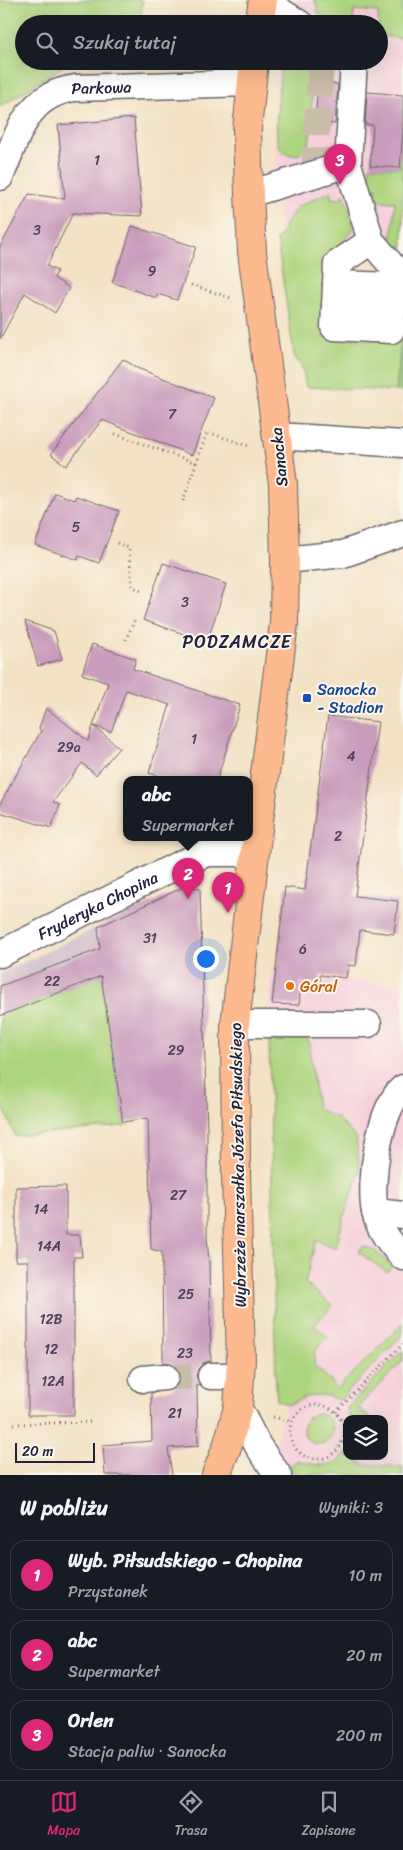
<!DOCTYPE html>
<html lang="pl">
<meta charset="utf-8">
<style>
:root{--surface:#171b24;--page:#20242c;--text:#f1f3f6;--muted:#9ea1a6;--line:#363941;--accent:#db2777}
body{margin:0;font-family:Sriracha,sans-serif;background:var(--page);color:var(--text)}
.controls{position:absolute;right:15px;bottom:15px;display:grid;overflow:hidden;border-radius:10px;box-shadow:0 5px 20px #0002}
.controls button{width:45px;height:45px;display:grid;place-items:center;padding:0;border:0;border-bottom:1px solid var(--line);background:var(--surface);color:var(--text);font:25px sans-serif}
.scale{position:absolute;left:15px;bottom:12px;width:80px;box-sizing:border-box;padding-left:5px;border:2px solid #22223b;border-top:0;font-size:14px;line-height:18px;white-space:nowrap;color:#22223b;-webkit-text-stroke:4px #fbf7ec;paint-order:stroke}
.you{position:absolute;left:205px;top:958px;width:18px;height:18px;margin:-12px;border:4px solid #fff;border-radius:50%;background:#1a73e8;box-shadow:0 0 0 8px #1a73e833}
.badge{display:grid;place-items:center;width:32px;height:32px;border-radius:50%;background:var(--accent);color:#fff;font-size:16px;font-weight:700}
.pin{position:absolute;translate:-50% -41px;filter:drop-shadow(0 1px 2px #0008)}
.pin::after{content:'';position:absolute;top:26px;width:18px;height:15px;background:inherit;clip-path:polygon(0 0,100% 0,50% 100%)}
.popup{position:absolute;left:123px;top:776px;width:130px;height:65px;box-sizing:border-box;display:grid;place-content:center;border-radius:10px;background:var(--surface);filter:drop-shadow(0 1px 4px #0005);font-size:16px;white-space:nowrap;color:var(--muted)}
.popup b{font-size:19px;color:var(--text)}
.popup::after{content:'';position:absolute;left:50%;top:100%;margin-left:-10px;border:10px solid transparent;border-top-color:var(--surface)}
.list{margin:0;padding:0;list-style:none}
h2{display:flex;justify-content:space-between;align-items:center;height:65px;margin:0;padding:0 20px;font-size:21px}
h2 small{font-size:16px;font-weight:400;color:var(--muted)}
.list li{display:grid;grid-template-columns:32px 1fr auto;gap:15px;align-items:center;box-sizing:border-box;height:70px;margin:0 10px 10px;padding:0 10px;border:1px solid var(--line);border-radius:15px}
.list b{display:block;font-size:19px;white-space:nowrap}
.list p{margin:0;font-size:16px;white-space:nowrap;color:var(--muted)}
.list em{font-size:16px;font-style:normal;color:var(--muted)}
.icon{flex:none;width:28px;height:28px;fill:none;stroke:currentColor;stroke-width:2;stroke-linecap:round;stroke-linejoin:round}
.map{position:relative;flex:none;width:403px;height:1475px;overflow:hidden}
.search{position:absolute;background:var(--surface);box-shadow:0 5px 20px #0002;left:15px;right:15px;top:15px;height:55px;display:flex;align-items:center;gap:12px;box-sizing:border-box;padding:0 18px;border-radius:28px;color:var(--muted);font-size:19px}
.sheet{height:305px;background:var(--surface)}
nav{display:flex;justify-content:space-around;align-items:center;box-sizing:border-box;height:70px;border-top:1px solid var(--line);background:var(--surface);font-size:14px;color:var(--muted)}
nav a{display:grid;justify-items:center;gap:2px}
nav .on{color:var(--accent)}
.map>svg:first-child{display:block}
.built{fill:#f5cfd9;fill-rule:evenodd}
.industrial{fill:#d1bdcb}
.green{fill:#add47e;stroke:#687b5c}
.forest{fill:#8ab66d;stroke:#566c54}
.building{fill:#c99bbc}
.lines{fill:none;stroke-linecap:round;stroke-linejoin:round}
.minor-tunnel{stroke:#c9bca9;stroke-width:26;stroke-dasharray:26 13;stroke-linecap:butt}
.minor-casing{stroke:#6b656b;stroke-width:29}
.major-casing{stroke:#6b656b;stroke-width:30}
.path{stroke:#6b656b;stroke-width:3;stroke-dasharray:1 4;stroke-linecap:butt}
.minor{stroke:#fff;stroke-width:26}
.major{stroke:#fcba8e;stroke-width:28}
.transit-dot{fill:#1a4fb4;stroke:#fbf7ec;stroke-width:2}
.food-dot{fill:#e8710a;stroke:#fbf7ec;stroke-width:2}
.labels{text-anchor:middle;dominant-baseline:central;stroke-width:4;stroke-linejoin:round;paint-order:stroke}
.number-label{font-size:14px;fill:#4c405b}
.street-label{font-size:16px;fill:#22223b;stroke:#fbf7ec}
.transit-label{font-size:16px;fill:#164399;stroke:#fbf7ec;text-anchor:start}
.food-label{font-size:16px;fill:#c56008;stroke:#fbf7ec;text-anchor:start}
.neighbourhood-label{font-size:18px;letter-spacing:1px;fill:#22223b;stroke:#fbf7ec}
</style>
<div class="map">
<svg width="403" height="1475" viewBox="0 0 403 1475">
<rect width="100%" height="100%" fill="#fbf7ec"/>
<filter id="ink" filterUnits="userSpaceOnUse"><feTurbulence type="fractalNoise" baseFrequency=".02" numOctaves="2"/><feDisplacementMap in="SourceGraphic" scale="10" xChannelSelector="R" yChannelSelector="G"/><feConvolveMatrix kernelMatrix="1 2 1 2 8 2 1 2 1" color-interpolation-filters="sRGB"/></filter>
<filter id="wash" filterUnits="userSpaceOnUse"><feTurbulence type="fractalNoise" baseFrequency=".0096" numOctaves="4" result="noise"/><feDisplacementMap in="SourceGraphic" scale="20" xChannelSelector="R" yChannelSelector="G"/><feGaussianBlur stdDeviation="1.12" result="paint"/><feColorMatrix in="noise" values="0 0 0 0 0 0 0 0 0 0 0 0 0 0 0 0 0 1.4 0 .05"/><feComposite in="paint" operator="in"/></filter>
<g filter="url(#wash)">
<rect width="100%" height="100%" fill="#f3e2c5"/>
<g class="built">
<polygon points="291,0 403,0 403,255 280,245 275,125 278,61 379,61 379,24 285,24"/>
<path d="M 271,971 L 403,986 L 403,1475 L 281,1475 L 275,1448 L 287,1399 L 276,1097 L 269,1008 ZM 347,1419 L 384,1419 L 384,1456 L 347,1456 Z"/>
</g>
<polygon class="industrial" points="98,927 103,975 0,1015 0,974"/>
<g class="green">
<polygon points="0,0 143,0 139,24 24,24 24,61 71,61 0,107"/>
<polygon points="313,0 403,0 403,38 379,36 378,12 354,10 353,24 333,24 317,12 317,5"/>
<path d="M 283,61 L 314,61 L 310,138 C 309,142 308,146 306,149 C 298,159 282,156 278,144 C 274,133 280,81 281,66 Z"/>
<polygon points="403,131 403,249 387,247 381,236 392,237 395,202 376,201 376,188 370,189 370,195 367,195 370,166 400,168"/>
<polygon points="331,191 331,198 341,199 342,194 345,196 353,221 353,229 338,248 327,269 325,337 401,342 396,391 306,387 303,370 294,355 277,240 285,229 284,226 297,207"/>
<polygon points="103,975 107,1013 125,1126 15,1136 0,1099 0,1015"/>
<path d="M 269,1037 L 308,1038 L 317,1109 L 337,1118 L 356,1138 L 360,1170 L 343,1220 L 336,1248 L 316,1240 L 305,1283 L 333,1306 L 314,1325 L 328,1337 L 315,1351 L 314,1365 L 338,1388 L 403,1323 L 403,1334 L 339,1401 C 321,1390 306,1396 288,1405 L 277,1400 L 276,1390 Z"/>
<polygon points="363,1246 374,1250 392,1266 387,1272 358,1252"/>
<polygon points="403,1350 403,1361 358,1407 372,1419 350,1419 347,1408"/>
<circle cx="318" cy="1429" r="15"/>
<path d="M 347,1452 L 347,1456 L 361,1456 L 360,1464 L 403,1467 L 403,1475 L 300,1475 L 287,1469 L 297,1460 C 314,1466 336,1470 347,1452 Z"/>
</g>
<polygon class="forest" points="403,317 403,392 396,391"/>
<g id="blocks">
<g class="building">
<polygon points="318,83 338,84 335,124 315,122"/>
<polygon points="367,92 403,95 403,131 400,168 370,166 373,125 365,125"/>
<polygon points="134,118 142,216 73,213 47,266 57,271 54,278 69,288 55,313 25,293 0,339 0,247 29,194 65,199 58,125"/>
<polygon points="132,226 196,247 177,300 157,294 156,298 112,282 120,261 121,261"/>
<polygon points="123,359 137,368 214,398 192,455 102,420 66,466 51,454"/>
<polygon points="55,493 74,500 76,496 119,511 99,563 79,556 78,560 35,545"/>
<polygon points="163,563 226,584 207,642 143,620"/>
<polygon points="25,621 54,631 62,659 38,666"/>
<polygon points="92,644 136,659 133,669 240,705 217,780 174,780 149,773 170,705 126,690 111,732 94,726 119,748 96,775 82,763 53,802 60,805 51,828 0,812 0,804 41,731 39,728 46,708 88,741 108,683 82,674"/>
<polygon points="328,716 378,722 355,896 398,901 394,934 360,930 356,966 348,965 346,978 320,975 320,984 301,982 299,1005 272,1004 285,887 305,890"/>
<polygon points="188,885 200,889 207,1130 207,1238 209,1262 211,1361 203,1363 198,1369 196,1376 200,1385 197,1385 198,1446 168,1448 172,1475 105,1475 103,1445 152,1441 151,1393 173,1389 178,1384 180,1376 177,1368 171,1363 163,1362 162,1252 151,1249 148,1118 123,1122 101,976 0,1016 0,986 100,949 98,927"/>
<polygon points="66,1186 66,1235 80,1235 82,1257 74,1257 74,1415 28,1415 28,1261 16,1261 16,1187"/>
</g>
</g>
</g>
<g filter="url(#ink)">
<use href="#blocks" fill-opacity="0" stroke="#6b656b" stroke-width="1"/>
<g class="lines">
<g class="minor-tunnel">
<polyline points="314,174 321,61"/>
<polyline points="165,1377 211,1376"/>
</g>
<defs>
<g id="minor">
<polyline points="263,0 300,24"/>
<polyline points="348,164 371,241 394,268 391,330 334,327 337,264 371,241"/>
<path id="s1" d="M 0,177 C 18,136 25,95 75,88 L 251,83"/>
<polyline points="249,194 348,164 354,61"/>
<polyline points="336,284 393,286"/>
<polyline points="335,306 392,310"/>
<polyline points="277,436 403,444"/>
<polyline points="285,560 343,554 403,533"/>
<path id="s2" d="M 0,954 L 182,863 L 207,853 L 255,853"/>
<polyline points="235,1024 368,1024"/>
<path d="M 403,1088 C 379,1108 369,1182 375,1212 C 379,1230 391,1244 403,1257"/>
<polyline points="375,1212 403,1215"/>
<polyline points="211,1376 240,1376"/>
<polyline points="143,1379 165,1377"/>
<polyline points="238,1407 258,1446 278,1475"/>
</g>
<g id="major">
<polyline points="259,24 263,0"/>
<polyline points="216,1475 228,1444 238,1407 241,1361 236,1174 235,1024 255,853 284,623 285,560 283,484 252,252 249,194 247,130 254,61"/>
</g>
</defs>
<use href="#minor" class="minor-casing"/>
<use href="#major" class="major-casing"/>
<g class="path">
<polyline points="191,285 231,298"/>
<polyline points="115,434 196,463"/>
<polyline points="183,501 207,432 251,447"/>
<polyline points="117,543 129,548 132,586 143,592"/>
<polyline points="126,640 134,621"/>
<circle cx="317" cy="1432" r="27"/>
<polyline points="336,1412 403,1344"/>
<polyline points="273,1417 292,1422"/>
<polyline points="14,1424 92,1422"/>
</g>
<use href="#minor" class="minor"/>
<use href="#major" class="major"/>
</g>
</g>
<rect class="transit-dot" x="302" y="693" width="10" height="10" rx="2.5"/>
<circle class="food-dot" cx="290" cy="986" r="5"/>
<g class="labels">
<g class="number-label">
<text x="97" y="160">1</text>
<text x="37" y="230">3</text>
<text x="152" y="271">9</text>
<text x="172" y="414">7</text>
<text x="76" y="527">5</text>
<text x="185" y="602">3</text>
<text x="194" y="739">1</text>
<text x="69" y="747">29a</text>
<text x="351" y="756">4</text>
<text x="338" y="836">2</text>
<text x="150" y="938">31</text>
<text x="303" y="949">6</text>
<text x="52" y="981">22</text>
<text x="176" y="1050">29</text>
<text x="178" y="1195">27</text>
<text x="41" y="1209">14</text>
<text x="49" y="1246">14A</text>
<text x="186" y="1294">25</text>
<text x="51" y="1319">12B</text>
<text x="51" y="1349">12</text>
<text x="185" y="1353">23</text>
<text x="53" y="1381">12A</text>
<text x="175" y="1413">21</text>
</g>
<g class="street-label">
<text stroke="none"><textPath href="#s1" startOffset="150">Parkowa</textPath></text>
<text transform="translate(279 457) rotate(-96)">Sanocka</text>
<text stroke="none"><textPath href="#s2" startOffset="109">Fryderyka Chopina</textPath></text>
<text transform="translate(238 1165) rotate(-91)">Wybrzeże marszałka Józefa Piłsudskiego</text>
</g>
<g class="transit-label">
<text x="317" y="689">Sanocka<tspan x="317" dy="18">- Stadion</tspan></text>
</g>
<g class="food-label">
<text x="300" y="986">Góral</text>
</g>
<g class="neighbourhood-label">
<text x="237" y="642">PODZAMCZE</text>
</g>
</g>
</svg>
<div class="controls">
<button><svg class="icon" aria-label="layers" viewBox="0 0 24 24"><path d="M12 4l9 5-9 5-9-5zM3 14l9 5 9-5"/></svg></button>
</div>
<div class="scale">20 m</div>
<div class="you"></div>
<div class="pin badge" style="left:228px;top:913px">1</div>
<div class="pin badge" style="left:188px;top:899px">2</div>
<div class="popup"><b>abc</b>Supermarket</div>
<div class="pin badge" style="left:340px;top:185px">3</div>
<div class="search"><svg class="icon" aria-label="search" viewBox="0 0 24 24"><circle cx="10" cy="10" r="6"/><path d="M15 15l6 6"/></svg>Szukaj tutaj</div>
</div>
<section class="sheet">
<h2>W pobliżu<small>Wyniki: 3</small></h2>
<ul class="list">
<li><span class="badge">1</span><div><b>Wyb. Piłsudskiego - Chopina</b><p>Przystanek</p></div><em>10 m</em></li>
<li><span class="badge">2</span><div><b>abc</b><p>Supermarket</p></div><em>20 m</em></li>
<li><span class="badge">3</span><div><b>Orlen</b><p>Stacja paliw · Sanocka</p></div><em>200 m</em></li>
</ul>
</section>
<nav>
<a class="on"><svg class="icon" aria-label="map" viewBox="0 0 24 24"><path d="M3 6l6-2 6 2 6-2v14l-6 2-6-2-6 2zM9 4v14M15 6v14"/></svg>Mapa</a>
<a><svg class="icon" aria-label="directions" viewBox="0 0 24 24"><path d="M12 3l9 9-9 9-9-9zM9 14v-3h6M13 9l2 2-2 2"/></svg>Trasa</a>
<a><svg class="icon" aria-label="saved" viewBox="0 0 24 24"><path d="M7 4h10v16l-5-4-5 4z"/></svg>Zapisane</a>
</nav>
